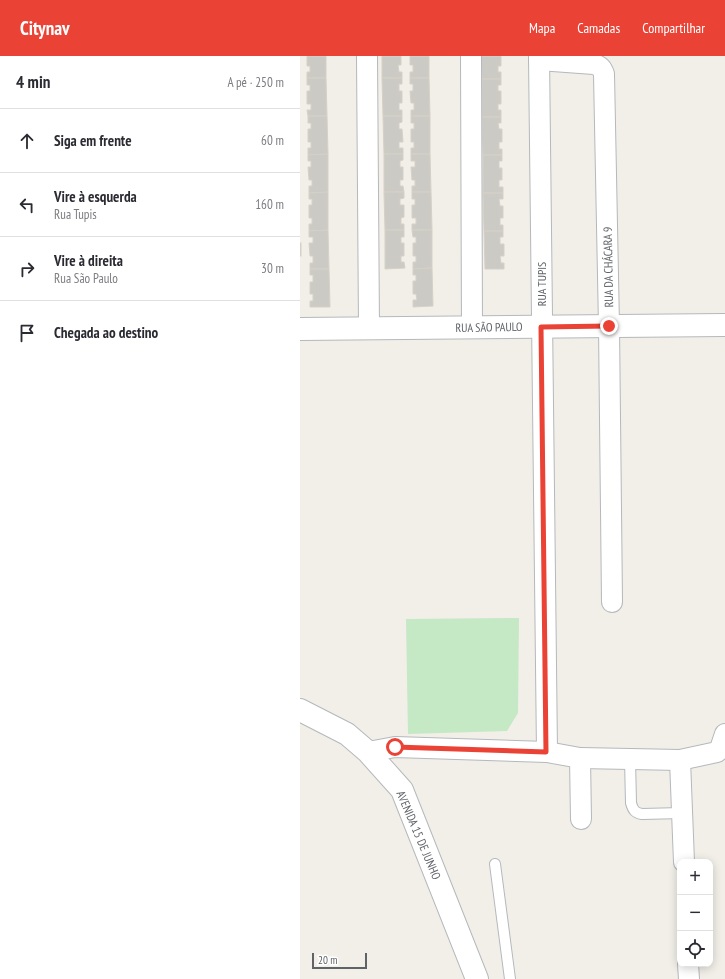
<!DOCTYPE html>
<html lang="pt">
<meta charset="utf-8">
<style>
:root{--surface:#fff;--page:#f2f2f3;--text:#2b2b33;--muted:#7c7c81;--line:#e1e1e2;--accent:#ea4335}
body{margin:0;font-family:"PT Sans Narrow",sans-serif;background:var(--page);color:var(--text)}
.controls{position:absolute;right:12px;bottom:12px;display:grid;overflow:hidden;border-radius:8px;box-shadow:0 2px 10px #0003}
.controls button{width:36px;height:36px;display:grid;place-items:center;padding:0;border:0;border-bottom:1px solid var(--line);background:var(--surface);color:var(--text);font:20px sans-serif}
.scale{position:absolute;left:12px;bottom:10px;width:55px;box-sizing:border-box;padding-left:4px;border:2px solid #5f6368;border-top:0;font-size:11px;line-height:14px;white-space:nowrap;color:#5f6368;-webkit-text-stroke:3px #fff;paint-order:stroke}
.stop{position:absolute;width:12px;height:12px;margin:-9px;border:3px solid #ea4335;border-radius:50%;background:#fff}
.stop.end{background:#ea4335;border-color:#fff;box-shadow:0 1px 4px #0008}
.list{margin:0;padding:0;list-style:none}
h2{display:flex;justify-content:space-between;align-items:center;height:52px;margin:0;padding:0 16px;font-size:17px}
h2 small{font-size:13px;font-weight:400;color:var(--muted)}
.list li{display:grid;grid-template-columns:26px 1fr auto;gap:12px;align-items:center;box-sizing:border-box;height:64px;padding:0 16px;border-top:1px solid var(--line)}
.list b{display:block;font-size:15px;white-space:nowrap}
.list p{margin:0;font-size:13px;white-space:nowrap;color:var(--muted)}
.list em{font-size:13px;font-style:normal;color:var(--muted)}
.icon{flex:none;width:22px;height:22px;fill:none;stroke:currentColor;stroke-width:2;stroke-linecap:round;stroke-linejoin:round}
.map{position:relative;flex:none;width:425px;height:923px;overflow:hidden}
header{display:flex;align-items:center;gap:24px;box-sizing:border-box;height:56px;padding:0 20px;background:var(--accent);color:#fff}
header strong{font-size:19px}
nav{display:flex;gap:22px;margin-inline-start:auto;font-size:14px}
main{display:flex}
aside{flex:1;background:var(--surface)}
.map>svg:first-child{display:block}
.green{fill:#c5e8c5}
.building{fill:#cccac5;stroke:#d6d1c6}
.lines{fill:none;stroke-linecap:round;stroke-linejoin:round}
.service-casing{stroke:#b5b8bc;stroke-width:12}
.minor-casing{stroke:#b5b8bc;stroke-width:22}
.tertiary-casing{stroke:#b5b8bc;stroke-width:24}
.service{stroke:#fff;stroke-width:10}
.minor{stroke:#fff;stroke-width:20}
.tertiary{stroke:#fff;stroke-width:22}
.route{stroke:#ea4335;stroke-width:5}
.labels{text-anchor:middle;dominant-baseline:central;stroke-width:3;stroke-linejoin:round;paint-order:stroke}
.street-label{font-size:12px;fill:#5f6368;stroke:#fff}
</style>
<header>
<strong>Citynav</strong>
<nav><a>Mapa</a><a>Camadas</a><a>Compartilhar</a></nav>
</header>
<main>
<aside>
<h2>4 min<small>A pé · 250 m</small></h2>
<ul class="list">
<li><svg class="icon" aria-label="ahead" viewBox="0 0 24 24"><path d="M12 20V5M6 11l6-6 6 6"/></svg><div><b>Siga em frente</b></div><em>60 m</em></li>
<li><svg class="icon" aria-label="left" viewBox="0 0 24 24"><path d="M17 20v-9H6M10 6l-5 5 5 5"/></svg><div><b>Vire à esquerda</b><p>Rua Tupis</p></div><em>160 m</em></li>
<li><svg class="icon" aria-label="right" viewBox="0 0 24 24"><path d="M7 20v-9h11M14 6l5 5-5 5"/></svg><div><b>Vire à direita</b><p>Rua São Paulo</p></div><em>30 m</em></li>
<li><svg class="icon" aria-label="arrive" viewBox="0 0 24 24"><path d="M6 21V4h12l-3 4 3 4H6"/></svg><div><b>Chegada ao destino</b></div></li>
</ul>
</aside>
<div class="map">
<svg width="425" height="923" viewBox="0 0 425 923">
<rect width="100%" height="100%" fill="#f1efe8"/>
<polygon class="green" points="219,562 218,657 207,675 108,678 106,563"/>
<g class="building">
<polygon points="7,0 26,0 26,22 7,22 7,16 10,16 10,10 7,10"/>
<polygon points="82,0 101,0 101,9 98,9 99,16 102,16 102,22 82,22"/>
<polygon points="110,0 129,0 129,22 110,22 110,16 113,16 113,9 110,9"/>
<polygon points="181,0 201,0 201,10 198,10 198,16 201,16 201,23 182,23"/>
<polygon points="7,22 26,22 27,60 8,60 7,54 11,54 11,48 7,48 7,35 10,35 10,29 7,29"/>
<polygon points="82,22 102,22 102,28 99,28 99,35 102,35 102,47 99,47 99,54 102,54 102,60 83,60"/>
<polygon points="110,22 129,22 130,60 111,60 111,54 114,54 114,47 111,47 110,35 113,35 113,28 110,28"/>
<polygon points="182,23 201,23 201,29 198,29 198,35 201,35 201,48 198,48 198,54 201,54 201,61 182,61"/>
<polygon points="8,60 27,60 28,98 8,99 8,92 11,92 11,86 8,86 8,73 11,73 11,67 8,67"/>
<polygon points="83,60 102,60 102,66 99,67 99,73 102,73 103,86 99,86 99,92 103,92 103,98 84,98"/>
<polygon points="111,60 130,60 130,98 111,98 111,92 114,92 114,86 111,86 111,73 114,73 114,67 111,67"/>
<polygon points="182,61 201,61 201,67 198,67 199,73 202,73 202,86 199,86 199,93 202,93 202,99 183,99"/>
<polygon points="28,98 28,136 9,137 9,130 12,130 12,124 9,124 8,111 11,111 11,105 8,105 8,99"/>
<polygon points="84,98 103,98 103,104 100,105 100,111 103,111 103,124 100,124 100,130 103,130 104,136 84,136"/>
<polygon points="111,98 130,98 131,136 112,136 112,130 115,130 115,124 112,124 111,111 115,111 115,105 111,105"/>
<polygon points="183,99 202,99 202,105 199,105 199,112 202,112 202,124 199,124 199,131 203,131 203,137 183,137"/>
<polygon points="28,136 28,174 9,175 9,168 12,168 12,162 9,162 9,149 12,149 12,143 9,143 9,137"/>
<polygon points="84,136 104,136 104,142 100,143 100,149 104,149 104,161 101,162 101,168 104,168 104,174 85,174"/>
<polygon points="112,136 131,136 132,174 112,174 112,168 116,168 116,162 112,162 112,149 115,149 115,143 112,143"/>
<polygon points="183,137 203,137 203,143 199,143 200,150 203,150 203,162 200,162 200,169 203,169 203,175 184,175"/>
<polygon points="28,174 29,213 10,213 10,207 13,207 13,200 10,200 9,187 13,187 13,181 9,181 9,175"/>
<polygon points="85,174 104,174 104,181 101,181 101,187 104,187 104,200 101,200 101,206 104,206 105,212 85,213"/>
<polygon points="112,174 132,174 132,212 113,213 113,206 116,206 116,200 113,200 113,187 116,187 116,181 113,181"/>
<polygon points="184,175 203,175 203,181 200,181 200,188 204,188 204,200 200,200 201,207 204,207 204,213 185,213"/>
<rect x="0" y="187" width="1" height="13"/>
<polygon points="132,212 133,250 113,251 113,244 117,244 116,238 113,238 113,225 116,225 116,219 113,219 113,213"/>
<polygon points="10,213 29,213 30,251 10,251 10,245 13,245 13,238 10,238 10,226 13,226 13,219 10,219"/>
</g>
<g class="lines">
<defs>
<g id="service">
<path d="M 330,703 L 331,747 C 333,754 335,757 342,758 L 382,757"/>
<polyline points="195,808 210,923"/>
</g>
<g id="minor">
<polyline points="67,0 69,272"/>
<polyline points="171,0 172,272"/>
<polyline points="239,0 247,696"/>
<path d="M 239,4 L 294,8 C 300,10 302,12 304,18 L 309,270 L 312,546"/>
<polyline points="68,696 95,691 247,696 280,702 281,763"/>
<polyline points="280,702 380,704 417,696 420,693 425,678"/>
<polyline points="380,704 384,806"/>
<polyline points="388,908 389,923"/>
</g>
<g id="tertiary">
<polyline points="0,273 425,269"/>
<polyline points="0,654 47,678 68,696 102,734 177,923"/>
</g>
</defs>
<use href="#service" class="service-casing"/>
<use href="#minor" class="minor-casing"/>
<use href="#tertiary" class="tertiary-casing"/>
<use href="#service" class="service"/>
<use href="#minor" class="minor"/>
<use href="#tertiary" class="tertiary"/>
</g>
<g class="lines">
<polyline class="route" points="95,691 246,696 241,271 309,270"/>
</g>
<g class="labels">
<g class="street-label">
<text transform="translate(308 211) rotate(-91)">RUA DA CHÁCARA 9</text>
<text transform="translate(241 228) rotate(-90)">RUA TUPIS</text>
<text transform="translate(189 271) rotate(-1)">RUA SÃO PAULO</text>
<text transform="translate(119 779) rotate(67)">AVENIDA 15 DE JUNHO</text>
</g>
</g>
</svg>
<div class="controls">
<button>+</button>
<button>−</button>
<button><svg class="icon" aria-label="locate" viewBox="0 0 24 24"><circle cx="12" cy="12" r="6"/><path d="M12 2v4M12 18v4M2 12h4M18 12h4"/></svg></button>
</div>
<div class="scale">20 m</div>
<div class="stop" style="left:95px;top:691px"></div>
<div class="stop end" style="left:309px;top:270px"></div>
</div>
</main>
